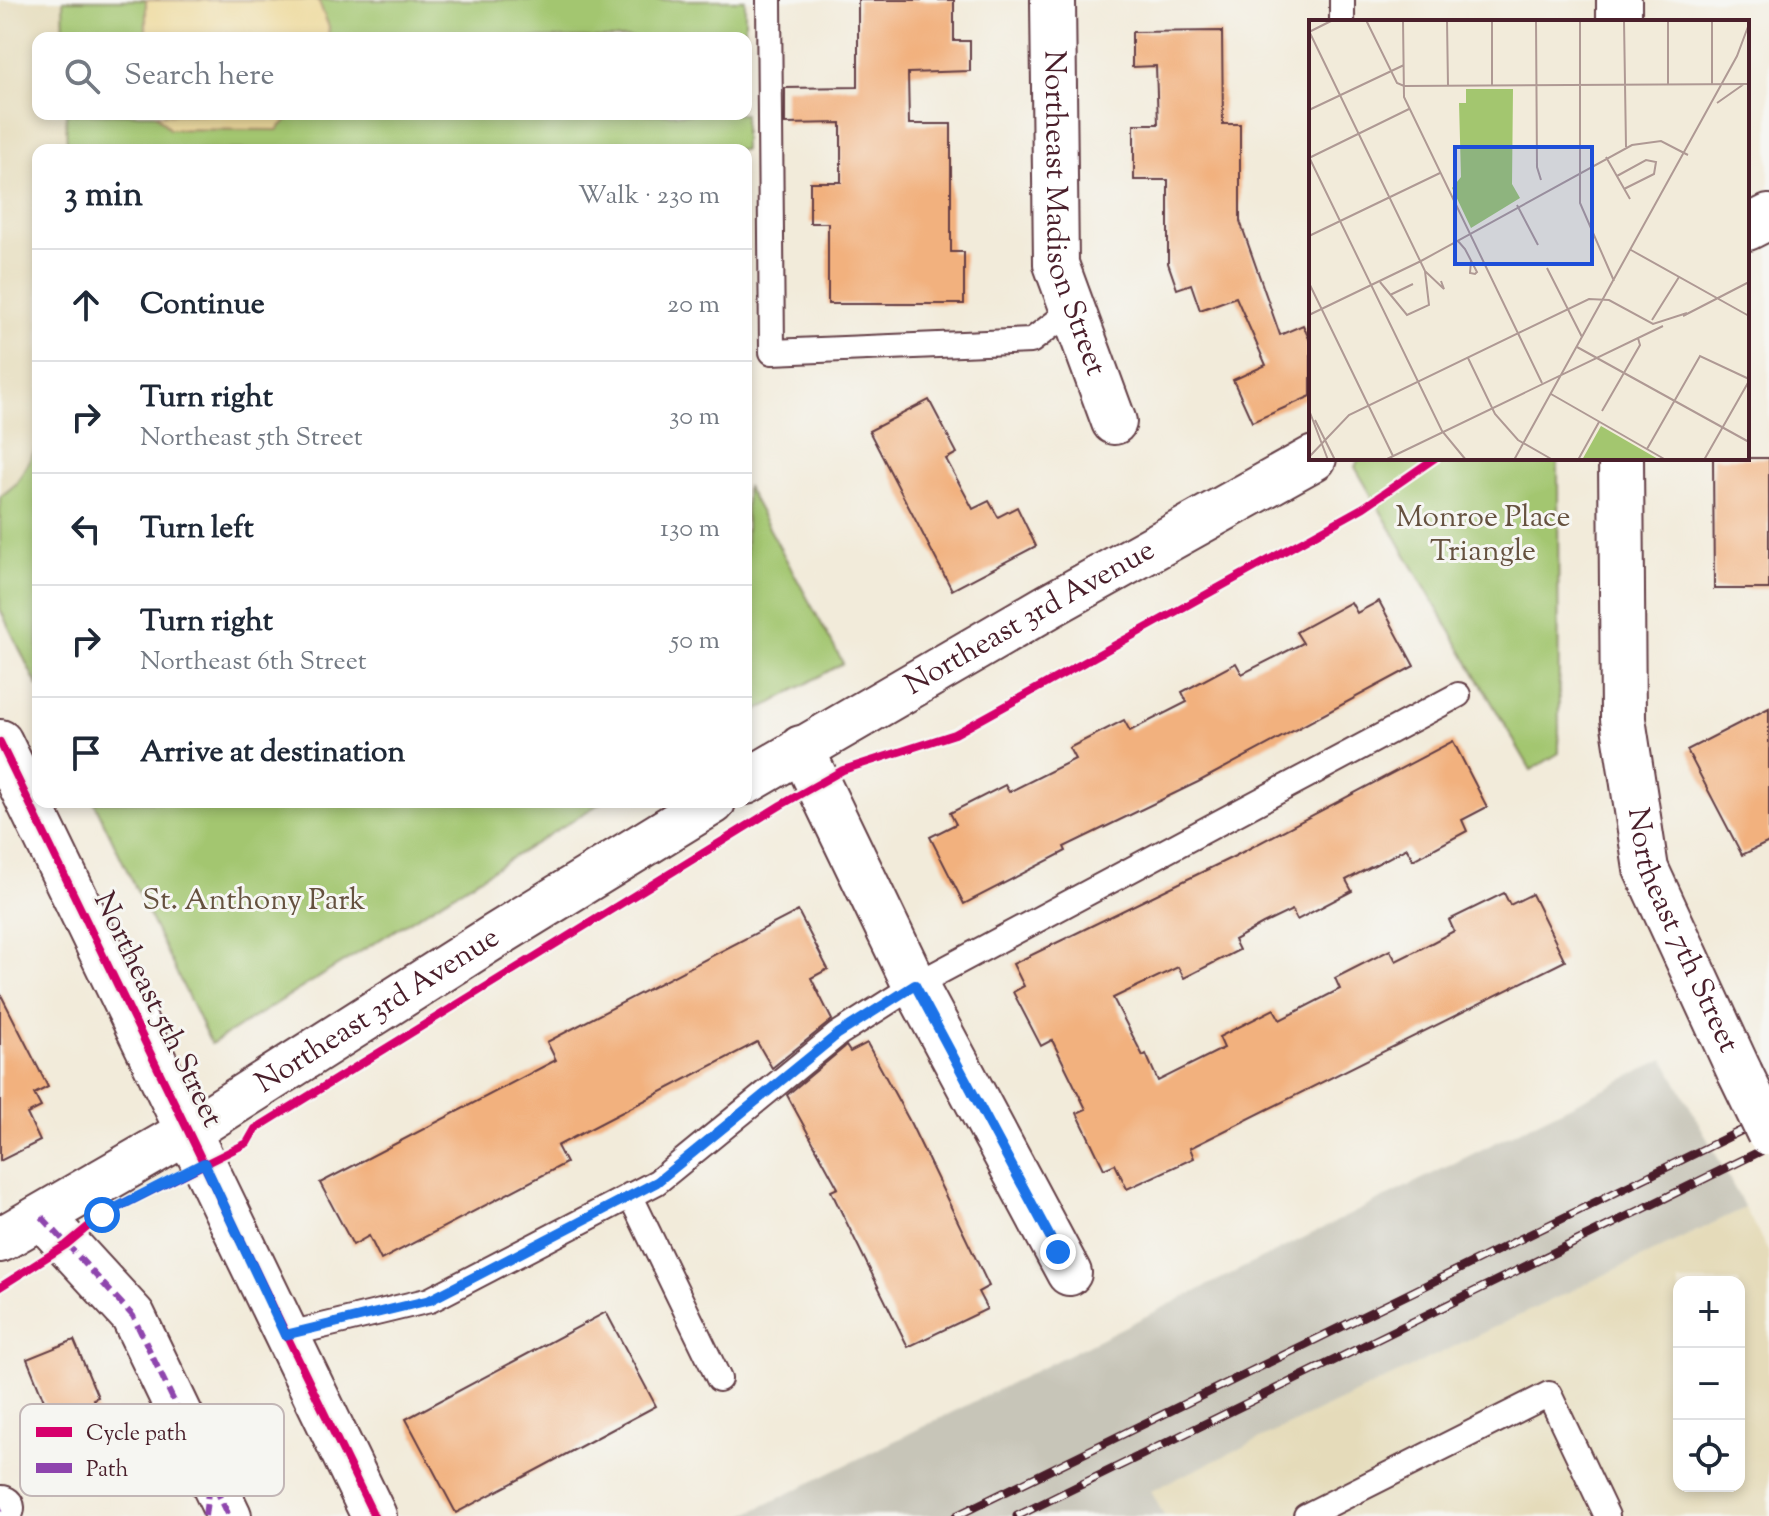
<!DOCTYPE html>
<meta charset="utf-8">
<style>
:root{--surface:#fff;--page:#f6f6f7;--text:#1f2937;--muted:#747a83;--line:#e0e1e3}
body{margin:0;font-family:"Sorts Mill Goudy",serif;background:var(--page);color:var(--text)}
.controls{position:absolute;right:24px;bottom:24px;display:grid;overflow:hidden;border-radius:16px;box-shadow:0 4px 12px #0003}
.controls button{width:72px;height:72px;display:grid;place-items:center;padding:0;border:0;border-bottom:2px solid var(--line);background:var(--surface);color:var(--text);font:40px sans-serif}
.stop{position:absolute;width:24px;height:24px;margin:-18px;border:6px solid #1a73e8;border-radius:50%;background:#fff}
.stop.end{background:#1a73e8;border-color:#fff;box-shadow:0 2px 8px #0008}
.list{margin:0;padding:0;list-style:none}
h2{display:flex;justify-content:space-between;align-items:center;height:104px;margin:0;padding:0 32px;font-size:34px}
h2 small{font-size:26px;font-weight:400;color:var(--muted)}
.list li{display:grid;grid-template-columns:52px 1fr auto;gap:24px;align-items:center;box-sizing:border-box;height:112px;padding:0 32px;border-top:2px solid var(--line)}
.list b{display:block;font-size:30px;white-space:nowrap}
.list p{margin:0;font-size:26px;white-space:nowrap;color:var(--muted)}
.list em{font-size:26px;font-style:normal;color:var(--muted)}
.icon{flex:none;width:44px;height:44px;fill:none;stroke:currentColor;stroke-width:2;stroke-linecap:round;stroke-linejoin:round}
.map{position:relative;flex:none;width:1769px;height:1516px;overflow:hidden}
.search{position:absolute;background:var(--surface);box-shadow:0 4px 12px #0003;left:32px;top:32px;width:720px;height:88px;display:flex;align-items:center;gap:20px;box-sizing:border-box;padding:0 28px;border-radius:16px;color:var(--muted);font-size:30px}
.panel{position:absolute;background:var(--surface);box-shadow:0 4px 12px #0003;left:32px;top:144px;width:720px;height:664px;border-radius:16px}
.map>svg:first-child{display:block}
.built{fill:#e5dbba;fill-rule:evenodd}
.industrial{fill:#c7c5b8}
.green{fill:#a3c66f;stroke:#76724d;stroke-width:2}
.sand{fill:#eeda9e;stroke:#9c7c64;stroke-width:2}
.building{fill:#f2b17e}
.lines{fill:none;stroke-linecap:round;stroke-linejoin:round}
.lane-casing{stroke:#633e45;stroke-width:28}
.street-casing{stroke:#633e45;stroke-width:48}
.secondary-casing{stroke:#633e45;stroke-width:48}
.lane{stroke:#fff;stroke-width:24}
.street{stroke:#fff;stroke-width:44}
.secondary{stroke:#fff;stroke-width:44}
.rail-casing{stroke:#4a1f2b;stroke-width:9}
.rail{stroke:#f6f6f2;stroke-width:6;stroke-dasharray:18;stroke-linecap:butt}
.secondary-bridge-casing{stroke:#633e45;stroke-width:48;stroke-linecap:butt}
.secondary-bridge{stroke:#fff;stroke-width:44}
.quiet{stroke:#8e44ad;stroke-width:6;stroke-dasharray:12 6;stroke-linecap:butt}
.cycleway-casing{stroke:#f6f6f2;stroke-width:13}
.cycleway{stroke:#d6006c;stroke-width:8}
.route{stroke:#1a73e8;stroke-width:10}
.labels{text-anchor:middle;dominant-baseline:central;stroke-width:6;stroke-linejoin:round;paint-order:stroke}
.street-label{font-size:30px;fill:#4a1f2b;stroke:#f6f6f2}
.park-label{font-size:30px;fill:#65513f;stroke:#f6f6f2}
.inset-road{fill:none;stroke:#af9994;stroke-width:2}
.view{fill:#1d4ed8;fill-opacity:0.15;stroke:#1d4ed8;stroke-width:4}
.inset-edge{fill:none;stroke:#4a1f2b;stroke-width:4}
.key{fill:#f6f6f2;stroke:#c2b6b6;stroke-width:2}
.key-label{font-size:22px;fill:#4a1f2b}
</style>
<div class="map">
<svg width="1769" height="1516" viewBox="0 0 1769 1516">
<rect width="100%" height="100%" fill="#f6f6f2"/>
<filter id="ink" filterUnits="userSpaceOnUse"><feTurbulence type="fractalNoise" baseFrequency=".0125" numOctaves="2"/><feDisplacementMap in="SourceGraphic" scale="16" xChannelSelector="R" yChannelSelector="G"/><feConvolveMatrix kernelMatrix="1 2 1 2 8 2 1 2 1" color-interpolation-filters="sRGB"/></filter>
<filter id="wash" filterUnits="userSpaceOnUse"><feTurbulence type="fractalNoise" baseFrequency=".006" numOctaves="4" result="noise"/><feDisplacementMap in="SourceGraphic" scale="32" xChannelSelector="R" yChannelSelector="G"/><feGaussianBlur stdDeviation="1.8" result="paint"/><feColorMatrix in="noise" values="0 0 0 0 0 0 0 0 0 0 0 0 0 0 0 0 0 1.4 0 .05"/><feComposite in="paint" operator="in"/></filter>
<g filter="url(#wash)">
<rect width="100%" height="100%" fill="#f2ebda"/>
<g class="built">
<polygon points="0,0 63,0 64,38 38,38 38,114 66,114 67,150 38,150 38,445 16,485 0,497"/>
<path d="M 1745,1208 L 1769,1253 L 1769,1516 L 1164,1516 L 1150,1491 ZM 1679,1282 L 1739,1282 L 1739,1486 L 1679,1486 Z"/>
</g>
<polygon class="industrial" points="1664,1059 1745,1208 1151,1491 1164,1516 743,1516"/>
<g class="green">
<polygon points="63,0 745,0 745,38 64,38"/>
<polygon points="66,114 744,114 744,150 67,150"/>
<polygon points="38,445 38,687 0,609 0,497 16,484"/>
<polygon points="1359,458 1558,458 1559,753 1531,770 1355,467"/>
<polygon points="746,486 843,663 746,717"/>
<polygon points="94,802 602,802 211,1044"/>
</g>
<g class="sand">
<polygon points="318,0 329,27 328,38 146,38 146,0"/>
<polygon points="156,114 293,114 277,130 169,129"/>
</g>
<g id="blocks">
<g class="building">
<polygon points="858,0 954,0 954,41 970,41 970,71 908,73 909,124 951,124 951,252 964,252 964,304 828,304 828,223 810,223 810,182 841,182 841,123 785,124 785,88 858,87"/>
<polygon points="1222,31 1223,124 1240,124 1240,221 1280,335 1303,325 1311,343 1311,396 1252,422 1233,380 1266,365 1236,297 1200,310 1191,284 1177,289 1168,263 1168,180 1134,180 1134,124 1158,124 1156,66 1132,67 1132,32"/>
<polygon points="929,400 957,453 946,459 973,509 989,501 998,517 1017,507 1036,546 952,590 869,431"/>
<polygon points="1713,458 1769,458 1769,589 1714,589"/>
<polygon points="1379,601 1414,666 1198,782 1064,847 1066,851 964,904 930,837 956,824 950,813 1005,785 1009,792 1075,759 1069,748 1124,720 1130,731 1187,702 1182,692 1236,663 1242,674 1303,643 1296,632 1351,602 1357,613"/>
<polygon points="1769,708 1769,842 1742,855 1687,750"/>
<polygon points="1453,741 1487,807 1462,820 1467,831 1413,860 1407,848 1346,880 1352,891 1297,920 1292,910 1263,924 1234,940 1239,950 1184,978 1178,967 1113,998 1143,1056 1146,1054 1158,1081 1224,1048 1219,1037 1274,1009 1280,1020 1340,989 1335,978 1390,950 1396,961 1422,948 1454,931 1449,920 1504,893 1510,905 1532,894 1565,961 1190,1148 1194,1158 1127,1189 1115,1164 1104,1169 1077,1113 1086,1109 1052,1040 1041,1046 1013,992 1024,986 1013,964 1235,856"/>
<polygon points="798,911 828,969 811,978 832,1020 772,1068 757,1042 557,1146 566,1163 381,1260 369,1236 353,1245 320,1183 556,1060 547,1042"/>
<polygon points="0,993 48,1087 34,1094 41,1107 27,1114 40,1141 0,1161"/>
<polygon points="867,1043 909,1120 989,1286 978,1292 987,1309 908,1347 831,1191 838,1188 787,1095 846,1046 850,1052"/>
<polygon points="606,1312 656,1406 456,1513 406,1419"/>
<polygon points="74,1340 98,1397 93,1399 115,1453 68,1473 44,1415 49,1413 27,1359"/>
</g>
</g>
</g>
<g filter="url(#ink)">
<use href="#blocks" fill-opacity="0" stroke="#633e45" stroke-width="2"/>
<g class="lines">
<defs>
<g id="lane">
<polyline points="769,0 772,352 1031,341 1072,310"/>
<polyline points="1342,0 1342,22"/>
<polyline points="630,1195 719,1379"/>
<polyline points="285,1335 430,1300 657,1182 838,1034 915,985 1458,695"/>
<polyline points="1306,1516 1549,1394 1607,1516"/>
</g>
<g id="street">
<path id="s1" d="M 1053,0 L 1056,264 L 1114,422"/>
<polyline points="1747,228 1769,217"/>
<polyline points="801,748 915,985 1069,1273"/>
<path id="s2" d="M 746,782 L 1049,606 L 1314,458"/>
<polyline points="42,1217 133,1316 229,1516"/>
<path id="s3" d="M 0,1240 L 189,1131 L 492,938 L 713,802"/>
<polyline points="0,1509 2,1508"/>
</g>
<g id="secondary">
<polyline points="1619,0 1619,22"/>
<path id="s4" d="M 1621,458 L 1623,719 L 1646,869 L 1740,1073"/>
<polyline points="0,742 374,1516"/>
</g>
</defs>
<use href="#lane" class="lane-casing"/>
<use href="#street" class="street-casing"/>
<use href="#secondary" class="secondary-casing"/>
<use href="#lane" class="lane"/>
<use href="#street" class="street"/>
<use href="#secondary" class="secondary"/>
<defs>
<g id="rail">
<polyline points="956,1516 1769,1117"/>
<polyline points="1017,1516 1769,1147"/>
</g>
</defs>
<use href="#rail" class="rail-casing"/>
<use href="#rail" class="rail"/>
<defs>
<polyline id="secondary-bridge" points="1740,1073 1769,1133"/>
</defs>
<use href="#secondary-bridge" class="secondary-bridge-casing"/>
<use href="#secondary-bridge" class="secondary-bridge"/>
<g class="quiet">
<polyline points="42,1217 133,1316 229,1516"/>
<polyline points="0,1509 2,1508"/>
<polyline points="205,1516 210,1477"/>
</g>
<defs>
<g id="cycleway">
<polyline points="0,742 374,1516"/>
<polyline points="0,1287 66,1245 102,1215 247,1143 255,1129 781,805 843,770 955,734 1364,507 1435,458"/>
</g>
</defs>
<use href="#cycleway" class="cycleway-casing"/>
<use href="#cycleway" class="cycleway"/>
</g>
</g>
<g class="lines" filter="url(#ink)">
<polyline class="route" points="102,1215 204,1163 285,1335 430,1300 657,1182 838,1034 915,985 1058,1252"/>
</g>
<g class="labels">
<g class="street-label">
<text stroke="none"><textPath href="#s1" startOffset="216">Northeast Madison Street</textPath></text>
<text stroke="none"><textPath href="#s2" startOffset="328">Northeast 3rd Avenue</textPath></text>
<text stroke="none"><textPath href="#s4" startOffset="482">Northeast 7th Street</textPath></text>
<text transform="translate(157 1010) rotate(64)">Northeast 5th Street</text>
<text stroke="none"><textPath href="#s3" startOffset="442">Northeast 3rd Avenue</textPath></text>
</g>
<g class="park-label">
<text x="1483" y="518">Monroe Place<tspan x="1483" dy="34">Triangle</tspan></text>
<text x="254" y="901">St. Anthony Park</text>
</g>
</g>
<g transform="translate(1309 20)">
<rect width="440" height="440" fill="#f2ebda"/>
<path d="M 157,69 L 204,69 L 203,164 L 211,178 L 162,208 L 143,168 L 152,157 L 150,83 L 157,83 ZM 292,406 L 349,439 L 273,440 Z" fill="#a3c66f"/>
<path class="inset-road" d="M 57,0 L 88,63 L 95,66 L 440,64M 94,0 L 95,77 L 233,363M 138,0 L 139,66M 183,0 L 183,65M 227,0 L 228,147 L 232,160M 271,0 L 271,183 L 305,261M 315,0 L 317,127M 359,0 L 359,65M 0,11 L 116,251M 0,12 L 24,0M 403,65 L 403,0M 408,83 L 435,64M 0,90 L 95,45M 0,137 L 133,411 L 157,440M 297,137 L 321,179M 0,138 L 100,89M 308,156 L 337,140 L 347,142 L 345,154 L 315,169M 208,185 L 229,225M 0,216 L 131,153M 149,221 L 156,229 L 168,252 L 166,254 L 161,253 L 162,241M 322,230 L 440,296M 238,248 L 273,317M 71,262 L 98,295 L 120,285 L 116,251 L 135,269 L 132,261M 0,263 L 84,436M 81,275 L 104,264M 0,295 L 112,241 L 323,125 L 352,121 L 379,135M 374,296 L 440,262M 343,300 L 370,257M 268,327 L 440,422M 159,338 L 186,394 L 209,420 L 244,440M 242,374 L 357,440M 0,390 L 19,440M 293,391 L 331,325 L 329,318M 6,400 L 26,440M 338,429 L 391,336 L 440,359M 0,437 L 40,395 L 280,279 L 300,280 L 344,304 L 378,293M 76,440 L 354,306M 205,440 L 428,36 L 440,4M 269,440 L 290,402M 395,440 L 440,361"/>
<path class="view" d="M 146,127 L 283,127 L 283,244 L 146,244 Z"/>
<rect width="440" height="440" class="inset-edge"/>
</g>
<rect x="20" y="1404" width="264" height="92" rx="12" class="key"/>
<rect x="36" y="1427" width="36" height="10" fill="#d6006c"/>
<rect x="36" y="1463" width="36" height="10" fill="#8e44ad"/>
<g class="key-label">
<text x="86" y="1440">Cycle path</text>
<text x="86" y="1476">Path</text>
</g>
</svg>
<div class="controls">
<button>+</button>
<button>−</button>
<button><svg class="icon" aria-label="locate" viewBox="0 0 24 24"><circle cx="12" cy="12" r="6"/><path d="M12 2v4M12 18v4M2 12h4M18 12h4"/></svg></button>
</div>
<div class="stop" style="left:102px;top:1215px"></div>
<div class="stop end" style="left:1058px;top:1252px"></div>
<div class="search"><svg class="icon" aria-label="search" viewBox="0 0 24 24"><circle cx="10" cy="10" r="6"/><path d="M15 15l6 6"/></svg>Search here</div>
<section class="panel">
<h2>3 min<small>Walk · 230 m</small></h2>
<ul class="list">
<li><svg class="icon" aria-label="ahead" viewBox="0 0 24 24"><path d="M12 20V5M6 11l6-6 6 6"/></svg><div><b>Continue</b></div><em>20 m</em></li>
<li><svg class="icon" aria-label="right" viewBox="0 0 24 24"><path d="M7 20v-9h11M14 6l5 5-5 5"/></svg><div><b>Turn right</b><p>Northeast 5th Street</p></div><em>30 m</em></li>
<li><svg class="icon" aria-label="left" viewBox="0 0 24 24"><path d="M17 20v-9H6M10 6l-5 5 5 5"/></svg><div><b>Turn left</b></div><em>130 m</em></li>
<li><svg class="icon" aria-label="right" viewBox="0 0 24 24"><path d="M7 20v-9h11M14 6l5 5-5 5"/></svg><div><b>Turn right</b><p>Northeast 6th Street</p></div><em>50 m</em></li>
<li><svg class="icon" aria-label="arrive" viewBox="0 0 24 24"><path d="M6 21V4h12l-3 4 3 4H6"/></svg><div><b>Arrive at destination</b></div></li>
</ul>
</section>
</div>
